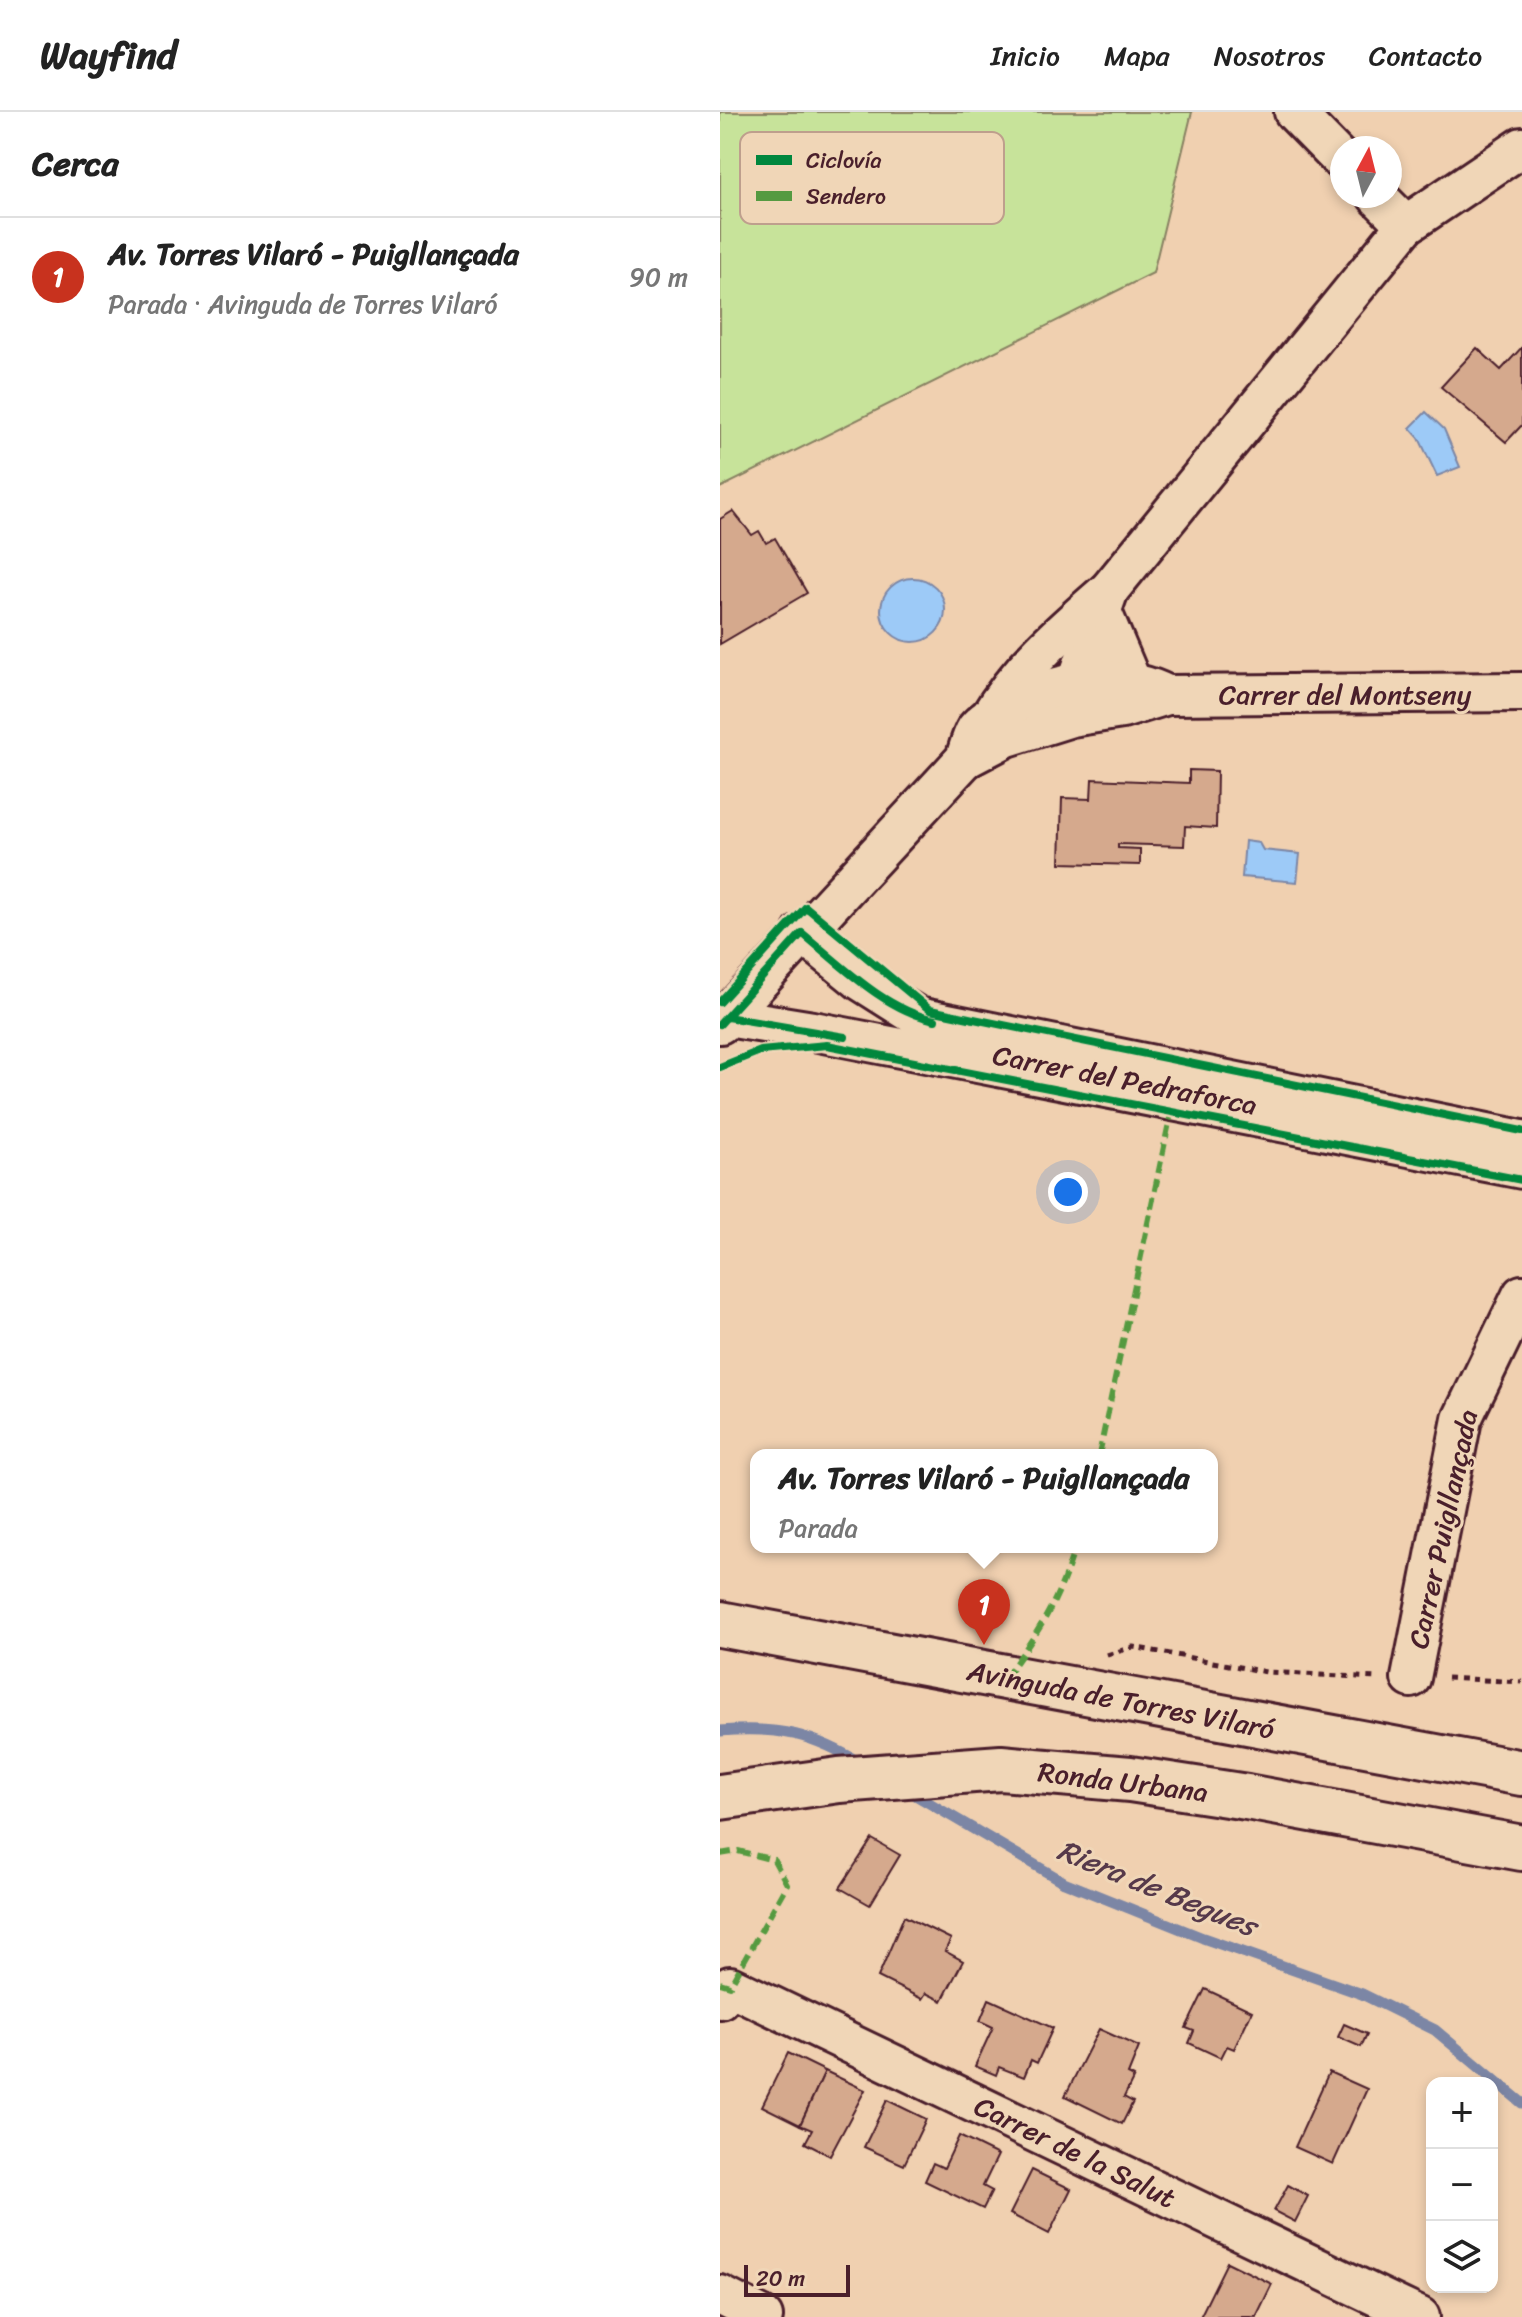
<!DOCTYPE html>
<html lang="es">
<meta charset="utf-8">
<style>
:root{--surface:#fff;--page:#f6f6f6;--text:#222;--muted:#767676;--line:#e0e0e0;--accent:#c8321e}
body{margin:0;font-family:Sriracha,sans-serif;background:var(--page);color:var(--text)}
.controls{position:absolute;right:24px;bottom:24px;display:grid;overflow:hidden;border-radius:16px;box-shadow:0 4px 12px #0003}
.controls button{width:72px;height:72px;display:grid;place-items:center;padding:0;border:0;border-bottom:2px solid var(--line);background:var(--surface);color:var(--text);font:40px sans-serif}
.compass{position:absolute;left:610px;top:24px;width:72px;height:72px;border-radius:50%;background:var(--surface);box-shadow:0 4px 12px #0003;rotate:7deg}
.scale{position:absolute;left:24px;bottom:20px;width:106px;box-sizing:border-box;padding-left:8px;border:4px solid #4a1f2b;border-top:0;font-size:22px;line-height:28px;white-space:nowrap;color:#4a1f2b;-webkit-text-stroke:6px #f0d6b7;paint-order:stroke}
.you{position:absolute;left:348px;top:1080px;width:28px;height:28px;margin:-20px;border:6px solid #fff;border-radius:50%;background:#1a73e8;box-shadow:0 0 0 12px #1a73e833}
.badge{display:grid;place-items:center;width:52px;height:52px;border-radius:50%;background:var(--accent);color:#fff;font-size:26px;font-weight:700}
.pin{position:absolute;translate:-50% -66px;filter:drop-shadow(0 2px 4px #0008)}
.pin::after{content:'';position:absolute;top:42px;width:28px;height:24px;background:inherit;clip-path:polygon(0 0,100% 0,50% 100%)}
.popup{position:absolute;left:30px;top:1337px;width:468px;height:104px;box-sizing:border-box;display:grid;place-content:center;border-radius:16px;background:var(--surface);filter:drop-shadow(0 2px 6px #0005);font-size:26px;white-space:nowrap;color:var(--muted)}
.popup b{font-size:30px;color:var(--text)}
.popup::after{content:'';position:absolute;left:50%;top:100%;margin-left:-16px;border:16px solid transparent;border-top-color:var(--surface)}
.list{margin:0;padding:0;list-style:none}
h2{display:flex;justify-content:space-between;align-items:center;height:104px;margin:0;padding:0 32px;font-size:34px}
h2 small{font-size:26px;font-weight:400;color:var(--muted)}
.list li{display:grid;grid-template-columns:52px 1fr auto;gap:24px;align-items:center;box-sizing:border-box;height:120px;padding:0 32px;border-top:2px solid var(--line)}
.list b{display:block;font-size:30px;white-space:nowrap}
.list p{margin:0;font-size:26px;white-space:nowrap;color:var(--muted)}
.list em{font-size:26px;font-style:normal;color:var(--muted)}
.icon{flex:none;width:44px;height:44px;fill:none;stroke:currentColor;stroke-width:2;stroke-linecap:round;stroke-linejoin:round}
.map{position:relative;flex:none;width:802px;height:2205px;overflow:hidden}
header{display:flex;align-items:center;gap:48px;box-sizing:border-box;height:112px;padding:0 40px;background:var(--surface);border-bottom:2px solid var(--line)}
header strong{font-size:38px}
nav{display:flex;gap:44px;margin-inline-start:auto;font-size:28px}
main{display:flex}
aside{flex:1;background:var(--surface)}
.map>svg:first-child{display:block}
.green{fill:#c7e39a;stroke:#888162;stroke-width:2}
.water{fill:#9dcaf7;stroke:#7c86a5;stroke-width:2}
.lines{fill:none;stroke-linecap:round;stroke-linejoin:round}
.stream{stroke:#7c86a5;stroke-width:11}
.building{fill:#d5a98d;stroke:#4a1f2b;stroke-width:2}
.minor-casing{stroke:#4a1f2b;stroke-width:44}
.tertiary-casing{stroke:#4a1f2b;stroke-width:50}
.secondary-casing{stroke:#4a1f2b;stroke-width:50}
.path{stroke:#4a1f2b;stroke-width:5;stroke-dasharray:6 6;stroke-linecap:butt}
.minor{stroke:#f0d6b7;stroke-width:38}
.tertiary{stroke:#f0d6b7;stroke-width:44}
.secondary{stroke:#f0d6b7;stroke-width:44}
.quiet{stroke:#559a41;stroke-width:6;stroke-dasharray:12 6;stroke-linecap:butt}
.cycleway-casing{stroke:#f0d6b7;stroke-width:13}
.cycleway{stroke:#00873e;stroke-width:8}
.labels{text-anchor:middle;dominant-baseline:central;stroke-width:6;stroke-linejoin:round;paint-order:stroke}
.street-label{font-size:28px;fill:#4a1f2b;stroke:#f0d6b7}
.water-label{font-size:30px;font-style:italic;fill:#56394a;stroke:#f0d6b7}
.key{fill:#f0d6b7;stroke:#be9f8d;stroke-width:2}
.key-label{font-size:22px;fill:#4a1f2b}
</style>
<header>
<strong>Wayfind</strong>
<nav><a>Inicio</a><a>Mapa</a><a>Nosotros</a><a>Contacto</a></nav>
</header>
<main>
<aside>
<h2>Cerca<small></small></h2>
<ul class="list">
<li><span class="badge">1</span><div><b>Av. Torres Vilaró - Puigllançada</b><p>Parada · Avinguda de Torres Vilaró</p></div><em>90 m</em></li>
</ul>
</aside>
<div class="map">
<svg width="802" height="2205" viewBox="0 0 802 2205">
<rect width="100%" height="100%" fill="#f0d0b0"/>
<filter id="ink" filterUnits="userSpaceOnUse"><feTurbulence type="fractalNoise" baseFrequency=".0125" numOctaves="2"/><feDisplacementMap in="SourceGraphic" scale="16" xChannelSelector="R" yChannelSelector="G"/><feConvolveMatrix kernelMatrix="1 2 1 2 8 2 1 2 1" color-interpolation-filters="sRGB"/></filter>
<g filter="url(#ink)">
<polygon class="green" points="0,0 472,0 433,161 0,376"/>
<g class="water">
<polygon points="706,300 724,317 740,355 717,364 699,326 690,316"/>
<circle cx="193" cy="498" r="32"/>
<polygon points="525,729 539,731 543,738 580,742 577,770 522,765"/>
</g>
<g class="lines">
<g class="stream">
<path d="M 0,1619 C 60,1614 93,1622 144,1653"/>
<polyline points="187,1678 344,1770 483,1826 642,1882 715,1918 802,1991"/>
</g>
</g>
<g class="building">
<polygon points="802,235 802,313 786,330 721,275 757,236 781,258"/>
<polygon points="13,399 32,423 39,419 46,431 55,426 87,481 0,532 0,407"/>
<polygon points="469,658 497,659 496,716 465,714 464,734 398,732 398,736 420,737 420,753 340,751 342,686 371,687 372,667 469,671"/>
<polygon points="152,1727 180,1743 150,1793 120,1776"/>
<polygon points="184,1804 231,1827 225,1839 243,1849 222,1889 206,1881 202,1887 158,1865"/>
<polygon points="485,1877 532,1899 514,1937 507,1934 501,1946 469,1931 474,1919 466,1916"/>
<polygon points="269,1887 333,1916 317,1951 311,1948 304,1965 279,1955 276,1963 255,1954 273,1915 260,1909"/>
<polygon points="624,1912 647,1922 641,1935 618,1925"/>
<polygon points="379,1917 419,1935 408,1962 414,1965 404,1985 413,1990 402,2012 345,1984"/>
<polygon points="68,1941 105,1959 80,2013 42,1994"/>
<polygon points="105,1959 145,1978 110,2044 85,2031 92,2018 80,2013"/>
<polygon points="609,1960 647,1977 613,2052 575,2035"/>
<polygon points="167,1988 206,2007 184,2053 144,2035"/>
<polygon points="239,2024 278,2043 263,2074 272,2079 263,2097 205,2069 213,2051 224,2056"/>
<polygon points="312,2058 351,2077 329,2122 290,2102"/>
<polygon points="568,2073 588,2084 575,2110 554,2099"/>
<polygon points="507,2150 552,2172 536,2205 480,2205"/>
</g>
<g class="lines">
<defs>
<g id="minor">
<polyline points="574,0 622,49"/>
<polyline points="657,84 686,113"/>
<polyline points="382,500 412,571"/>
<polyline points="341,588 357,569 389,478"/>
<path d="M 268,608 C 298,556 344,517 389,478 L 686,113 L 802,35"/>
<polyline points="245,647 287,625 351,605 402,597 447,583 802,580"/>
<polyline points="82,821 141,869 198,905 802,1028"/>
<polyline points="7,905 93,919 802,1057"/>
<path d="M 0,912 L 245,647 C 248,638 251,625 256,617 C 264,607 281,598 292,593 C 340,568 398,558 447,583"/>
<polyline points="691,1566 742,1307 802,1183"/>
<polyline points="0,1887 10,1874 700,2205"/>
<polyline points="0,2183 43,2205"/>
</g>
<polyline id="tertiary" points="0,1512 802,1661"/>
<polyline id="secondary" points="0,1685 119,1668 281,1656 410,1667 527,1685 802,1736"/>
</defs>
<use href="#minor" class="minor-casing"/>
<use href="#tertiary" class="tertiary-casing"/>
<use href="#secondary" class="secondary-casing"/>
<g class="path">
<polyline points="387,1543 413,1535 546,1560 657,1566"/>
<polyline points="727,1566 802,1570"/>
</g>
<use href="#minor" class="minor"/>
<use href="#tertiary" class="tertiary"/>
<use href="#secondary" class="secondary"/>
<g class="quiet">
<polyline points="379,1343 453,992"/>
<path d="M 285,1566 C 319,1519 338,1491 355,1435"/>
<polyline points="0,1742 18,1739 54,1748 67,1772 10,1874 0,1871"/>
</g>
<defs>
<g id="cycleway">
<polyline points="0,890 86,795 210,898 802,1019"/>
<polyline points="7,905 125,925"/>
<path d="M 0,912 L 82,821 C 121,853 165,898 215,908"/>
<polyline points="0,955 40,939 107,933 802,1068"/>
</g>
</defs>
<use href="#cycleway" class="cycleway-casing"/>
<use href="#cycleway" class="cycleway"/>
</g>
</g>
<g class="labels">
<g class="street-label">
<text x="625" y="582">Carrer del Montseny</text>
<text transform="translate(405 968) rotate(11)">Carrer del Pedraforca</text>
<text transform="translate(723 1417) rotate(-78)">Carrer Puigllançada</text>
<text transform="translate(401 1588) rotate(11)">Avinguda de Torres Vilaró</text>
<text transform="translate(403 1670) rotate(7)">Ronda Urbana</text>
<text transform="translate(355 2040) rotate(26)">Carrer de la Salut</text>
</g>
<g class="water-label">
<text transform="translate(437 1776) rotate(22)">Riera de Begues</text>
</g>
</g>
<rect x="20" y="20" width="264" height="92" rx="12" class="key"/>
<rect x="36" y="43" width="36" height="10" fill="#00873e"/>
<rect x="36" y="79" width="36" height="10" fill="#559a41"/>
<g class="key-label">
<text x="86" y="56">Ciclovía</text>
<text x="86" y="92">Sendero</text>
</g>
</svg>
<div class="controls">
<button>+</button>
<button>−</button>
<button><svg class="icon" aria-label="layers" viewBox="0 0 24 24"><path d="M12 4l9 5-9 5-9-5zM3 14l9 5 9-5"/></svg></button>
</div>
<svg class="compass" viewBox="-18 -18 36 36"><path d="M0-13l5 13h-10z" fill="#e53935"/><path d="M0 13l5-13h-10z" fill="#767676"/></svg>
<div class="scale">20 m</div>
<div class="you"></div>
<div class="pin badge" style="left:264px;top:1533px">1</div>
<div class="popup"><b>Av. Torres Vilaró - Puigllançada</b>Parada</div>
</div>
</main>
